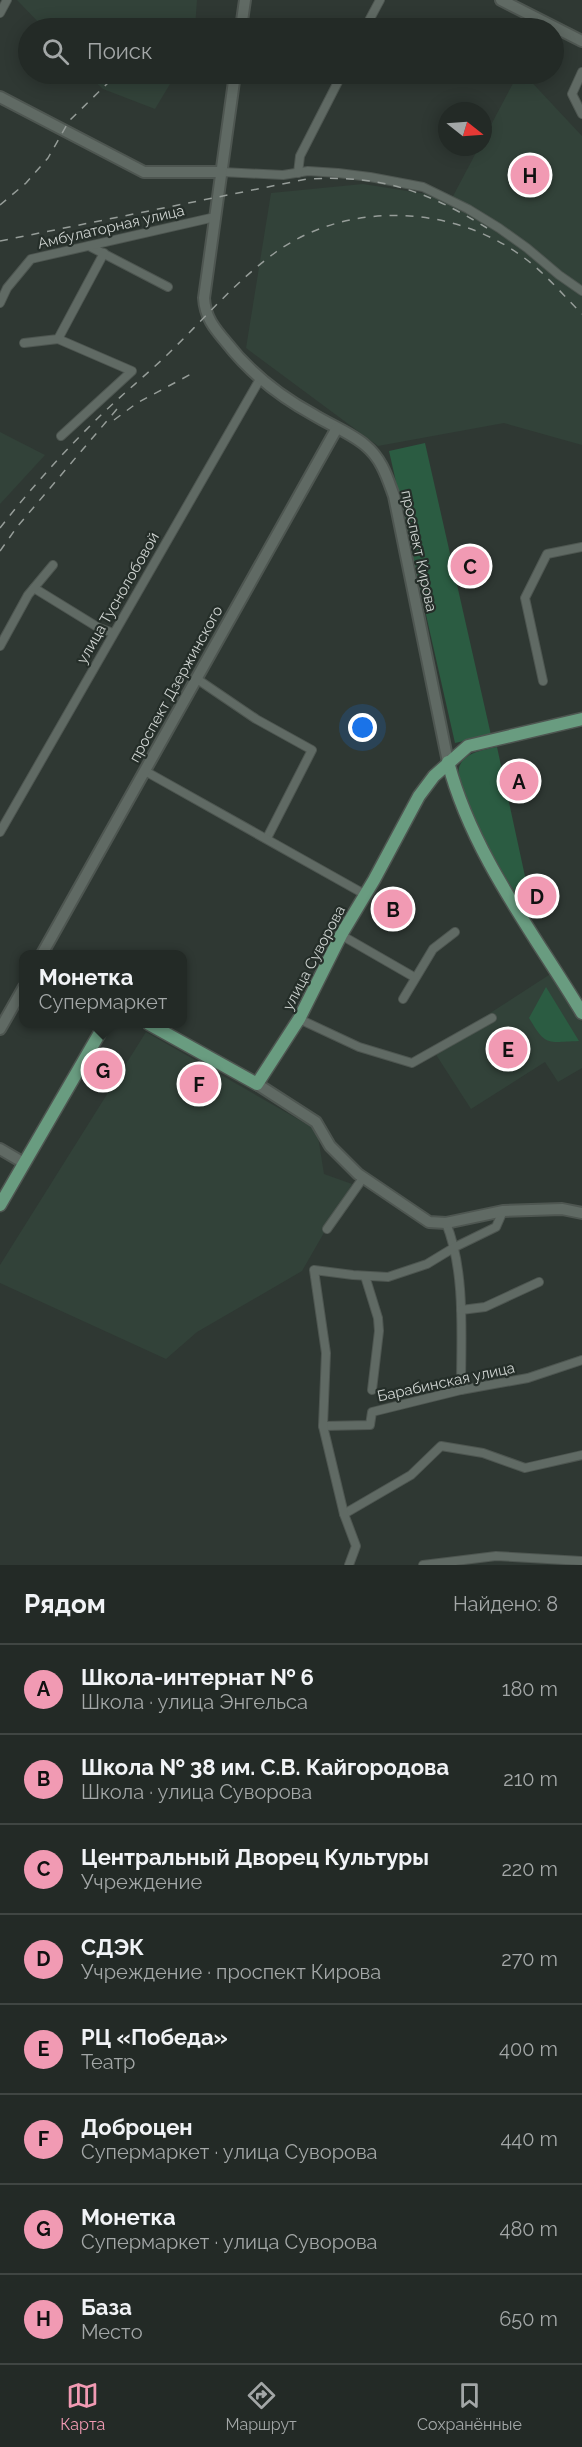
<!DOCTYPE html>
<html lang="ru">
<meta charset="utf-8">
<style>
:root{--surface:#232a26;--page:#2f3632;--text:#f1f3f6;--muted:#a3a7a7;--line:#404643;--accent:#f19ab3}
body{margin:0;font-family:Raleway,sans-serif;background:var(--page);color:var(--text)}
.compass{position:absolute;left:438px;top:102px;width:54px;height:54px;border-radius:50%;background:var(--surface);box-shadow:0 3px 15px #0003;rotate:107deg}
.you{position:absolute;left:363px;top:728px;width:21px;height:21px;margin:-15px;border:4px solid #fff;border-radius:50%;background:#1a73e8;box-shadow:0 0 0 9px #1a73e833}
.badge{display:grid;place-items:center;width:39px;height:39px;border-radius:50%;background:var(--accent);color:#111;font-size:20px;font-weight:700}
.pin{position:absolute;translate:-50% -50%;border:3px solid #fff;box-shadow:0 2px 6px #0006}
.popup{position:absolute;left:19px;top:950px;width:168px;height:78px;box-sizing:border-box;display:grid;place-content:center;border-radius:12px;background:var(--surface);filter:drop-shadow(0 2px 4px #0005);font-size:20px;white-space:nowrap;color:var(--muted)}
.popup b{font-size:22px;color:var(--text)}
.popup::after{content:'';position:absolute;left:50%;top:100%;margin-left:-12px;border:12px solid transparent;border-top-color:var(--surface)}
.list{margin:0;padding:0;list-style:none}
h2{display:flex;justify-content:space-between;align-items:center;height:78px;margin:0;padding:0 24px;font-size:26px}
h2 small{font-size:20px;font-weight:400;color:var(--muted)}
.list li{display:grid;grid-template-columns:39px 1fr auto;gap:18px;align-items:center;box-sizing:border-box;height:90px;padding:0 24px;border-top:2px solid var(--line)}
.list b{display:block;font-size:22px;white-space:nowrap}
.list p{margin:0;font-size:20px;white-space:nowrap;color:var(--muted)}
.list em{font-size:20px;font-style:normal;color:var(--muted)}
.icon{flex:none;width:33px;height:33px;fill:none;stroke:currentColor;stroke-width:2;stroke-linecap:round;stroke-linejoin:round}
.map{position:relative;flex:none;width:582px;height:1565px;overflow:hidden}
.search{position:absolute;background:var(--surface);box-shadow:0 3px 15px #0003;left:18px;right:18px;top:18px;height:66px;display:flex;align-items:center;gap:15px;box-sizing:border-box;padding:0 21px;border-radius:33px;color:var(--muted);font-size:22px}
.sheet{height:798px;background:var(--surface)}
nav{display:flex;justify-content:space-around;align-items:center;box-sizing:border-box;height:84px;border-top:2px solid var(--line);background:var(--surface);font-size:16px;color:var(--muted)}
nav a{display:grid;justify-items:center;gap:3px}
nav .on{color:var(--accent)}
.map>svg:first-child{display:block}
.built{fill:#324239}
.green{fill:#2b5c42}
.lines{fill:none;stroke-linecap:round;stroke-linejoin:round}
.street-casing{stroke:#4e5651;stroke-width:10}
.secondary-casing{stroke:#4e5651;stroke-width:14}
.primary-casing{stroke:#4e5651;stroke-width:15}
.street{stroke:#606a64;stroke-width:8}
.secondary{stroke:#606a64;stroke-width:10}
.primary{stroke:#699c80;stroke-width:12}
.rail{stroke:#969d99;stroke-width:1.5;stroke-dasharray:8 8;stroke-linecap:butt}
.labels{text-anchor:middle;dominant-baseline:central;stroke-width:4.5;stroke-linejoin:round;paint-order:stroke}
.street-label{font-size:15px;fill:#ced3d0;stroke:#252e29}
</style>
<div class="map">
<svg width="582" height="1565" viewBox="0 0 582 1565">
<rect width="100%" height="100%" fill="#2f3833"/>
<g class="built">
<polygon points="17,0 197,0 195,28 44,28"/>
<polygon points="87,74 176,74 155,109 103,89"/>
<polygon points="518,74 524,74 582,136 582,445 504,423 378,446 246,348 271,193 363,184 452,198 479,147 483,147 483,140"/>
<polygon points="0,432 45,455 0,504"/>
<polygon points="552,973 582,1022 582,1068 558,1082 545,1062 471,1109 433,1050"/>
<polygon points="146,1032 317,1130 324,1174 352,1184 302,1271 197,1332 166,1359 0,1283 0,1265"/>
</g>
<g class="green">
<polygon points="425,443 491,735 455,743 389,451"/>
<path d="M 497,747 L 531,904 L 524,907 C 510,884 448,788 460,765 C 466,752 484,750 497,747 Z"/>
<path d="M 546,987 L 579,1041 C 547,1042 546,1047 529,1018 Z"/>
</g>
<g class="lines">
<defs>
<g id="street">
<polyline points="0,13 7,0"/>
<polyline points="365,28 380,0"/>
<polyline points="582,72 572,94 582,114"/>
<polyline points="222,172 283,175 308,171 338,173 370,177 423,187 468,209 499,228 527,248 559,275 582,291"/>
<polyline points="298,173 300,156 342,74"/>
<polyline points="89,246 168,287"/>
<polyline points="0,303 7,288 31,259 215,217"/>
<polyline points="58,339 132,371 61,436"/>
<polyline points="24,343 58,339 104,253"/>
<polyline points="34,588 99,628 113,633"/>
<polyline points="0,646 28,595 53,565"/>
<polyline points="197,679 256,719 312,750 267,838"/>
<polyline points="543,681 525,598 547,554 582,547"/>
<polyline points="145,771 366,895"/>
<polyline points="0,832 260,379"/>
<polyline points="341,935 414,977"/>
<polyline points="403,999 433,949 455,932"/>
<polyline points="299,1019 359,1047 412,1063 492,1018"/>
<path d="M 446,1223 C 466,1272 461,1337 461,1390"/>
<polyline points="327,1229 363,1178"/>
<polyline points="365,1276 378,1318 379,1331 372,1390"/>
<polyline points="461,1310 485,1307 539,1282"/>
<polyline points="323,1426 370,1425 372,1412 461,1390 528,1378 582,1360"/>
<polyline points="344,1514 411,1475 441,1446 483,1453 525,1468 582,1455"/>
<polyline points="349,1565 356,1546 344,1514 323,1426 326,1353 314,1270 353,1275 388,1277 427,1264 455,1247 496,1227 503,1211"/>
<polyline points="423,1565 496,1556 582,1561"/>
</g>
<g id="secondary">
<polyline points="501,0 582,41"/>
<polyline points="241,28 245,0"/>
<path d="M 235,74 L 204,298 C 205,317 214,328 226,342 C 250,373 279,396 314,415 C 330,425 351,433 365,445 C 382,459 387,477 394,496 L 448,762"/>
<polyline points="0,97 144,172 222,172"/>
<polyline points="42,954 337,428"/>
<polyline points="0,1029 24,987"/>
<polyline points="257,1084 316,1122 330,1146 358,1174 429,1222 446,1223 503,1211 562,1209 582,1213"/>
<polyline points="0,1149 24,1163"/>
</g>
<g id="primary">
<path d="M 448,762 C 472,854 533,932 582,1013"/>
<polyline points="149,1024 257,1084 299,1019 341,935 374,880 419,796 434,776 468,746 582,719"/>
<polyline points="0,1205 105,1024"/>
</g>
</defs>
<use href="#street" class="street-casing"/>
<use href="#secondary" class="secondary-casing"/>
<use href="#primary" class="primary-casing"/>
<use href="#street" class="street"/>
<use href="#secondary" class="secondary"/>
<use href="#primary" class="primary"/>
<g class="rail">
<polyline points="0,205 26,183 48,158 69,121 117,74"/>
<path d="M 0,241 L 307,179 C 381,175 425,190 487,228"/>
<polyline points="114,420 137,403 193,373"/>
<path d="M 0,528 C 31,488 67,448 103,413 C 124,393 146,375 167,355 C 203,320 236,281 276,252 C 349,200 453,205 523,257 C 545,273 563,295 582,314"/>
<polyline points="0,551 17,527 117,409"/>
</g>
</g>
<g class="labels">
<g class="street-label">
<text transform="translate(111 227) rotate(-13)">Амбулаторная улица</text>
<text transform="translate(419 551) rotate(78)">проспект Кирова</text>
<text transform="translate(118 598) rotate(-60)">улица Туснолобовой</text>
<text transform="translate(176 684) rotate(-61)">проспект Дзержинского</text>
<text transform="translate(314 958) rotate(-62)">улица Суворова</text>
<text transform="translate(446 1382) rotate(-12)">Барабинская улица</text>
</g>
</g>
</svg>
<svg class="compass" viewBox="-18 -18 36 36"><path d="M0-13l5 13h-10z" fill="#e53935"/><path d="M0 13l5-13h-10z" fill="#a3a7a7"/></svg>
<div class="you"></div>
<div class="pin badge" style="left:519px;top:781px">A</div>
<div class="pin badge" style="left:393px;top:909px">B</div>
<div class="pin badge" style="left:470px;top:566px">C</div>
<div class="pin badge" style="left:537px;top:896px">D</div>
<div class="pin badge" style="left:508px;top:1049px">E</div>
<div class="pin badge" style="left:199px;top:1084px">F</div>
<div class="pin badge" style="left:103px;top:1070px">G</div>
<div class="popup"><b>Монетка</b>Супермаркет</div>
<div class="pin badge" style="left:530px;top:175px">H</div>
<div class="search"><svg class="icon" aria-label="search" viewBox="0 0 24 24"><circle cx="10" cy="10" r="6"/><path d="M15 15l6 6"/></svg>Поиск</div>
</div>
<section class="sheet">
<h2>Рядом<small>Найдено: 8</small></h2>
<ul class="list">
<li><span class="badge">A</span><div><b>Школа-интернат № 6</b><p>Школа · улица Энгельса</p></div><em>180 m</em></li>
<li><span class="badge">B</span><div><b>Школа № 38 им. С.В. Кайгородова</b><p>Школа · улица Суворова</p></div><em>210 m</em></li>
<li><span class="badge">C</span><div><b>Центральный Дворец Культуры</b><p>Учреждение</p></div><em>220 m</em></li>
<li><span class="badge">D</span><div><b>СДЭК</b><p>Учреждение · проспект Кирова</p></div><em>270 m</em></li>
<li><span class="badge">E</span><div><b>РЦ «Победа»</b><p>Театр</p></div><em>400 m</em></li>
<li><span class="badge">F</span><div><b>Доброцен</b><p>Супермаркет · улица Суворова</p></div><em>440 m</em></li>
<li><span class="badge">G</span><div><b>Монетка</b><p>Супермаркет · улица Суворова</p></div><em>480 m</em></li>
<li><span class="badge">H</span><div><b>База</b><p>Место</p></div><em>650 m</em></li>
</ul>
</section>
<nav>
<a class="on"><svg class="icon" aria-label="map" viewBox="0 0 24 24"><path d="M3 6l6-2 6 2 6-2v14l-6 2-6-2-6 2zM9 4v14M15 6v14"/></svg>Карта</a>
<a><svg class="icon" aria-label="directions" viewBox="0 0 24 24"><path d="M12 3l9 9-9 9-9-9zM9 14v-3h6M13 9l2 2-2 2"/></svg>Маршрут</a>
<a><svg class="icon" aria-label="saved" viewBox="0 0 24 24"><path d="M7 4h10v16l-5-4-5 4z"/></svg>Сохранённые</a>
</nav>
